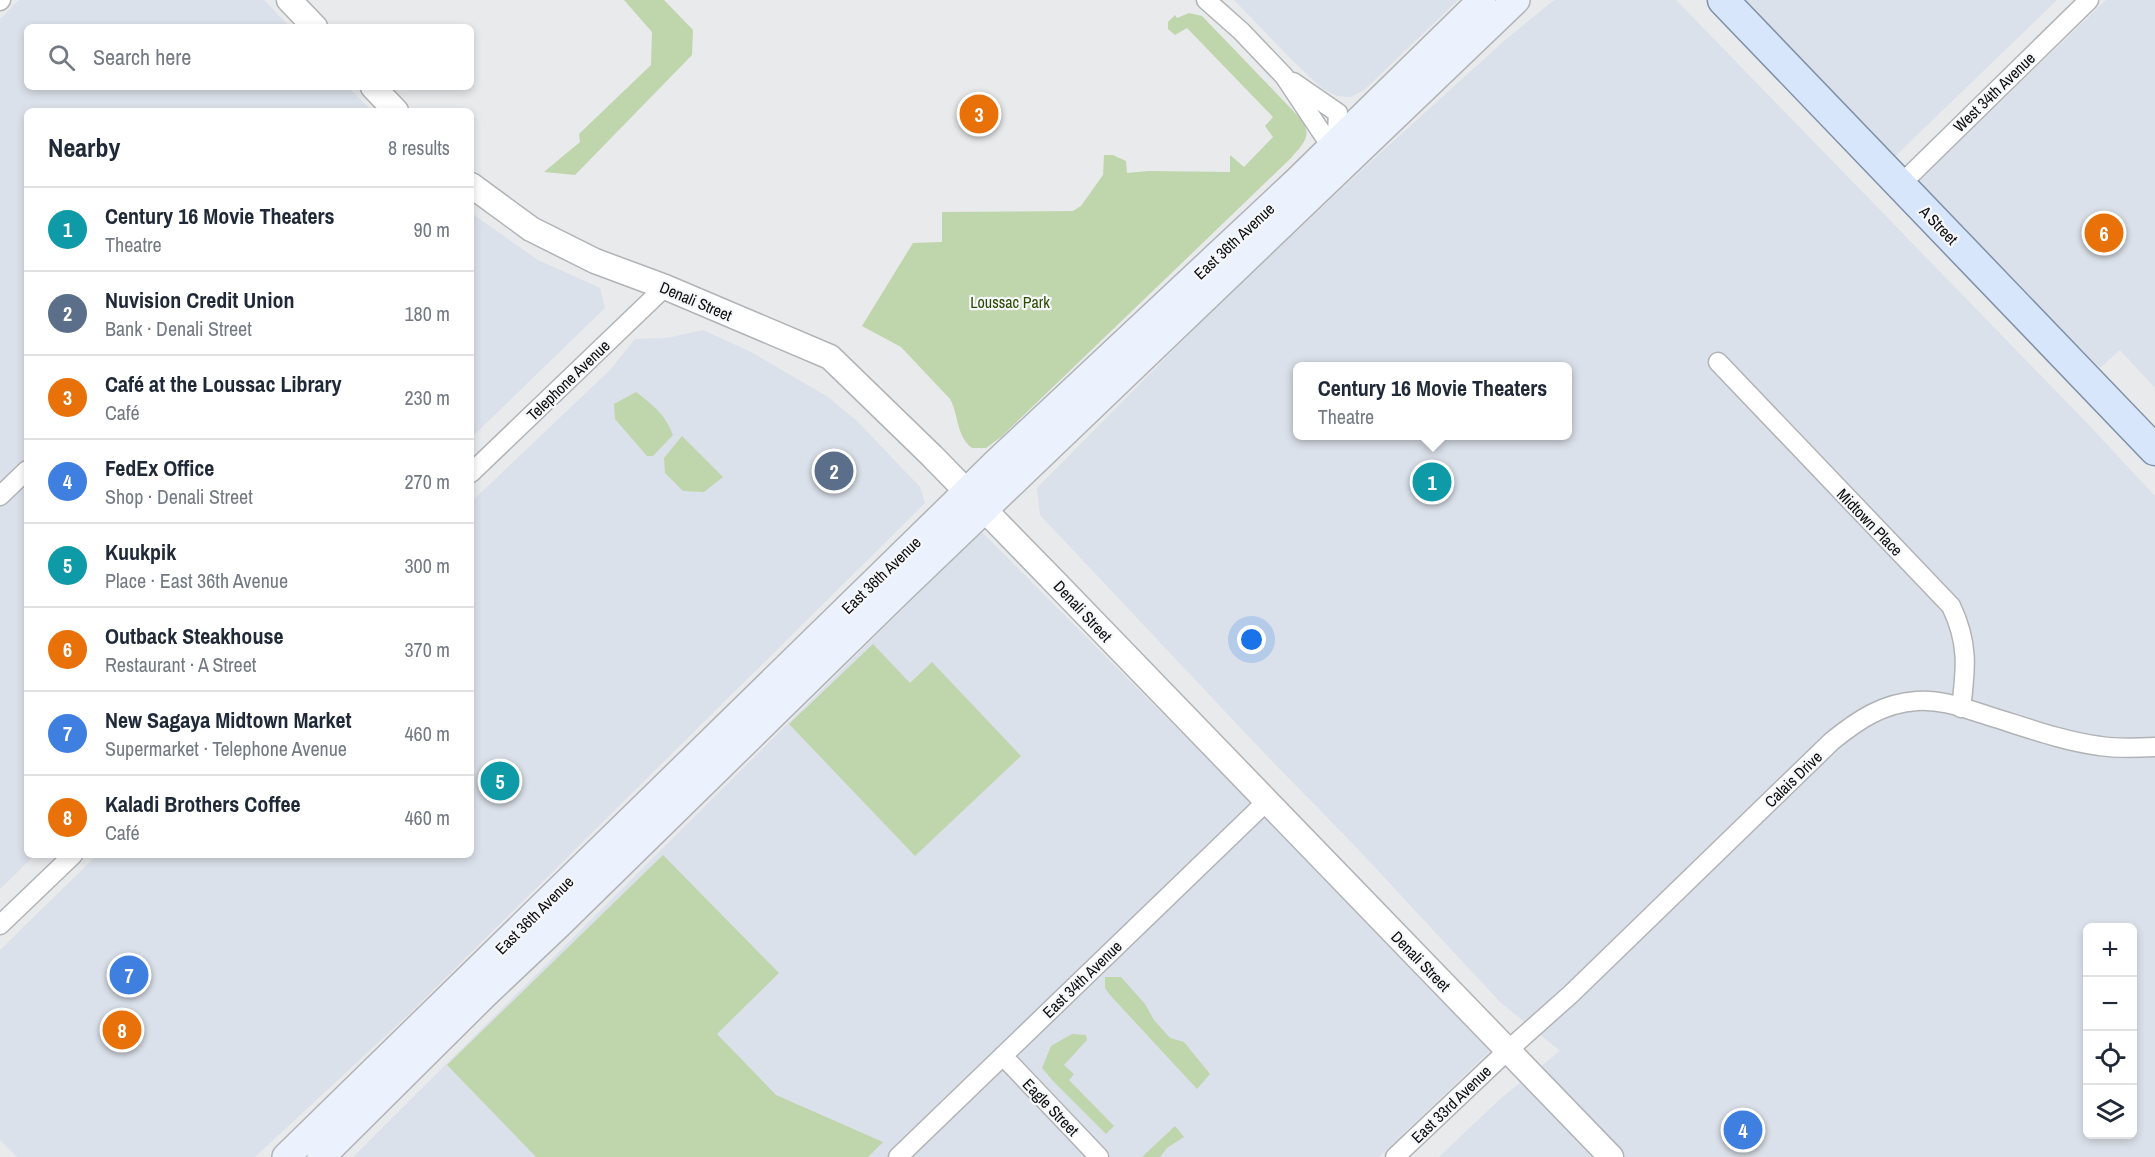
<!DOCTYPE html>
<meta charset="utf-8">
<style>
:root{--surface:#fff;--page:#f2f2f3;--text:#1f2937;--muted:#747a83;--line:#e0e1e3;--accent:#7c3aed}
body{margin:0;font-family:"Archivo Narrow",sans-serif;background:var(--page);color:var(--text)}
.controls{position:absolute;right:18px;bottom:18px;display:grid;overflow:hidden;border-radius:9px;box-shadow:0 3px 9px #0003}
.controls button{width:54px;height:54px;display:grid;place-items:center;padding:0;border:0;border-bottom:2px solid var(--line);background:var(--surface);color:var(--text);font:30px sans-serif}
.you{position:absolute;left:1252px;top:640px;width:21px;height:21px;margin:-15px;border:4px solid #fff;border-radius:50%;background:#1a73e8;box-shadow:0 0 0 9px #1a73e833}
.badge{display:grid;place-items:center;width:39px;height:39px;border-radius:50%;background:var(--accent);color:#fff;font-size:20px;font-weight:700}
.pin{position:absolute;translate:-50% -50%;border:3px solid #fff;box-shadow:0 2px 6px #0006}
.popup{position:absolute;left:1293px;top:362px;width:279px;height:78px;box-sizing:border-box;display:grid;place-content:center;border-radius:9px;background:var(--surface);filter:drop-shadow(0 2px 4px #0005);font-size:20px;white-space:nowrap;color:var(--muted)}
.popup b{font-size:22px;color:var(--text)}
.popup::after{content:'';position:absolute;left:50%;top:100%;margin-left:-12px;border:12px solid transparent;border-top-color:var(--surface)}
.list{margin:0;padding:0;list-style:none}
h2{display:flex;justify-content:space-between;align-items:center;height:78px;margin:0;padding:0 24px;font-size:26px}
h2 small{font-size:20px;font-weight:400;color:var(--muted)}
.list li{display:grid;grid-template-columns:39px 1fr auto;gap:18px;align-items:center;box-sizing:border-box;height:84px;padding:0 24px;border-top:2px solid var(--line)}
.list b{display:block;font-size:22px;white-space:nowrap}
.list p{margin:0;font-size:20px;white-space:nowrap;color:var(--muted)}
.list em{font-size:20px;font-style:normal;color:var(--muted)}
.icon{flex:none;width:33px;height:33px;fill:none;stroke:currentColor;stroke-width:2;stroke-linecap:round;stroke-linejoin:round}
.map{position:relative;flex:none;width:2155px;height:1157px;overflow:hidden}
.search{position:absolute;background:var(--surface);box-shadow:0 3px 9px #0003;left:24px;top:24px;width:450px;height:66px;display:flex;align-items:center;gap:15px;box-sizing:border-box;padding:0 21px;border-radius:9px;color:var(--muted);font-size:22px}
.panel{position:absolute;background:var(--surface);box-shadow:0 3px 9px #0003;left:24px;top:108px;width:450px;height:750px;border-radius:9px}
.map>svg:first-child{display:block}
.built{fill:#dbe1ea;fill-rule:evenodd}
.green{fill:#bfd5ac}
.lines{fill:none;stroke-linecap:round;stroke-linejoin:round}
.minor-casing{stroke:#b1b3b6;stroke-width:21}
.tertiary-casing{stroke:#b1b3b6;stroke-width:27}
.secondary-casing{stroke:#b1b3b6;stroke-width:30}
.primary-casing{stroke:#7f90a7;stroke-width:33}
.minor{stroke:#fff;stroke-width:18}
.tertiary{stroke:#fff;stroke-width:24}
.secondary{stroke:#ebf2fd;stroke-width:27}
.primary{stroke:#d7e6fb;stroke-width:30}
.labels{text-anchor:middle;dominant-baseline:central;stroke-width:4.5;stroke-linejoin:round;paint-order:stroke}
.street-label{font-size:16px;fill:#0f0f10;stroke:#f5f7fa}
.park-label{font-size:16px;fill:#2d4b00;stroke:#f5f7fa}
</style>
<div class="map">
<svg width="2155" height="1157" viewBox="0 0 2155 1157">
<rect width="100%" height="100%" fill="#e8eaec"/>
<g class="built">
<polygon points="19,0 264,0 290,27 27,27 27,87 348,87 372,111 27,111 27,855 35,855 0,889 0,19"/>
<polygon points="1234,0 1458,0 1364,90 1351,97 1337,96 1323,89 1296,64"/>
<path d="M 1554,0 L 1676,0 L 2086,422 L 2155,496 L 2155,1157 L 1439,1157 L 1500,1099 L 1560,1051 L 1500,1002 L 1356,847 L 1268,757 L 1040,515 L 1037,488 L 1209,314 L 1366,166 L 1504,41 ZM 1297,366 L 1567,366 L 1567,436 L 1297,436 ZM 2088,928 L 2132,928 L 2132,1134 L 2088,1134 Z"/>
<polygon points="1723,0 2057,0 1884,167"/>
<polygon points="2106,0 2155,0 2155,388 2120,350 2100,368 1916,183"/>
<polygon points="471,213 538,260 600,288 605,308 471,438"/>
<polygon points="703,330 749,351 828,397 857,421 920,487 925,503 409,1014 255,1157 17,1157 0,1140 0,950 97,855 471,855 471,502 610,370 635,339 667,338"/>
<polygon points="981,531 1494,1047 1379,1157 353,1157"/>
</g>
<g class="green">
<polygon points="624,0 664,0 693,30 692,55 575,175 544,172 580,142 579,134 651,65 652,32"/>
<path d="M 1189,13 L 1202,16 L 1300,118 C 1314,135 1303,144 1291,158 L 1001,437 L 986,448 L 972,448 C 956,436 959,415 950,399 L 901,347 L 862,326 L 913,243 L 942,242 L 942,212 L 1073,211 L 1081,206 L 1103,175 L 1104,155 L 1113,155 L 1126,161 L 1127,173 L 1149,171 L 1230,172 L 1230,155 L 1244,167 L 1273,137 L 1265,126 L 1273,117 L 1187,28 L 1175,35 L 1168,29 L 1168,22 L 1175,15 L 1177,18 Z"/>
<path d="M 636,392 C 654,406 665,414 673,435 L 653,456 L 647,456 L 615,419 L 614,404 Z"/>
<polygon points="682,436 723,477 704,492 683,491 665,473 664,458"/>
<polygon points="873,644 910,683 932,662 1021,756 915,856 789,724"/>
<polygon points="663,855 779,973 717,1034 776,1095 883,1142 868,1157 536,1157 447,1065"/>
<polygon points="1105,977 1121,977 1145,1004 1154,1020 1170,1038 1184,1042 1210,1074 1197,1089 1110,995 1105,988"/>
<polygon points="1072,1034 1086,1035 1087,1040 1064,1065 1074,1074 1069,1080 1114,1126 1106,1134 1054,1082 1042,1068 1051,1046"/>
<polygon points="1175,1126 1184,1137 1167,1148 1160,1157 1142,1157"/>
</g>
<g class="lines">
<defs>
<g id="minor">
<polyline points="1206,0 1241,31 1284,76 1324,136 1337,134"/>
<polyline points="0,1 1,0"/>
<polyline points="1293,82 1338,113 1337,134 1344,142"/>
<polyline points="1900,185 2089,0"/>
<path d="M 1718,362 L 1951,606 C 1969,643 1966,669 1961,708"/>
<polyline points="471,473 665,287"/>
<polyline points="0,496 27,470"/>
<polyline points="0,925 73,855"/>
<polyline points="1003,1056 1099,1157"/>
<polyline points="898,1157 1266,802"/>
<path d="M 1395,1157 L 1507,1051 L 1571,994 L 1832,741 C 1858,720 1883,703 1917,701 C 1942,699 1966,709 1989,716 C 2025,727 2062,741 2100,746 C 2118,749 2137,748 2155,747"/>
</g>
<g id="tertiary">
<polyline points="289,0 315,27"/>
<polyline points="373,87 396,111"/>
<polyline points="471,185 531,229 595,261 665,287 830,357 932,456 1053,580 1611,1157"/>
</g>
<g id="secondary">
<polyline points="286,1157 997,462 1296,182 1482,0"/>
<polyline points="321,1157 484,995 559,924 898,592 1516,0"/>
</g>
<polyline id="primary" points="1723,0 2155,450"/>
</defs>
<use href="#minor" class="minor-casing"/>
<use href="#tertiary" class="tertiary-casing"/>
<use href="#secondary" class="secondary-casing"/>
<use href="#primary" class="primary-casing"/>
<use href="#minor" class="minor"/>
<use href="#tertiary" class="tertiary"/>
<use href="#secondary" class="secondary"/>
<use href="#primary" class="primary"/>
</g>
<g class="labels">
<g class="street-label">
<text transform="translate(1994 92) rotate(-44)">West 34th Avenue</text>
<text transform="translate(1939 225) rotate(46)">A Street</text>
<text transform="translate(1234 241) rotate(-43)">East 36th Avenue</text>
<text transform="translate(696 301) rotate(23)">Denali Street</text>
<text transform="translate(568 380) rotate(-44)">Telephone Avenue</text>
<text transform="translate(1870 522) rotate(46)">Midtown Place</text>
<text transform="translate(881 575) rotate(-44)">East 36th Avenue</text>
<text transform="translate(1083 611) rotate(47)">Denali Street</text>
<text transform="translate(1793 779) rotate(-44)">Calais Drive</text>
<text transform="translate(534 915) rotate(-45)">East 36th Avenue</text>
<text transform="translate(1421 961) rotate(46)">Denali Street</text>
<text transform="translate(1082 979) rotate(-44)">East 34th Avenue</text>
<text transform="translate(1451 1104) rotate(-44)">East 33rd Avenue</text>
<text transform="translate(1051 1107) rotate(46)">Eagle Street</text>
</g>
<g class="park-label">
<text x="1010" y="302">Loussac Park</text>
</g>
</g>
</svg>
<div class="controls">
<button>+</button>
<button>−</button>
<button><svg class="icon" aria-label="locate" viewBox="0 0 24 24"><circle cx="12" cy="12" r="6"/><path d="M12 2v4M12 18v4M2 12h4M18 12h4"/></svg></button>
<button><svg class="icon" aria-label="layers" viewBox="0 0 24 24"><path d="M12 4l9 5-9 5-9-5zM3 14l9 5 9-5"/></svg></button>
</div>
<div class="you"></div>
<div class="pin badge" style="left:1432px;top:482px;background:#0f9aa8">1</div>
<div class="popup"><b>Century 16 Movie Theaters</b>Theatre</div>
<div class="pin badge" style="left:834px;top:471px;background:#5c6f8a">2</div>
<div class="pin badge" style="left:979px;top:114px;background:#e8710a">3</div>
<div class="pin badge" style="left:1743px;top:1130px;background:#3f7fe0">4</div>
<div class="pin badge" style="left:500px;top:781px;background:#0f9aa8">5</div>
<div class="pin badge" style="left:2104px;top:233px;background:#e8710a">6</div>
<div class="pin badge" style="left:129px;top:975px;background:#3f7fe0">7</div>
<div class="pin badge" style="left:122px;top:1030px;background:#e8710a">8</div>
<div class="search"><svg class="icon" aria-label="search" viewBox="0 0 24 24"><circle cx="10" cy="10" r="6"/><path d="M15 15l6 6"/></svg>Search here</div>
<section class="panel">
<h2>Nearby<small>8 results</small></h2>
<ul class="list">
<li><span class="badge" style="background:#0f9aa8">1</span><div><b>Century 16 Movie Theaters</b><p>Theatre</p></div><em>90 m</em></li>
<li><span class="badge" style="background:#5c6f8a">2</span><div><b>Nuvision Credit Union</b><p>Bank · Denali Street</p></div><em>180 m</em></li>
<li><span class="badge" style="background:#e8710a">3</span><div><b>Café at the Loussac Library</b><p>Café</p></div><em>230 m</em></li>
<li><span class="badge" style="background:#3f7fe0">4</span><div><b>FedEx Office</b><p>Shop · Denali Street</p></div><em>270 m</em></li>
<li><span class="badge" style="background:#0f9aa8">5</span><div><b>Kuukpik</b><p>Place · East 36th Avenue</p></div><em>300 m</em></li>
<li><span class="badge" style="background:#e8710a">6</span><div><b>Outback Steakhouse</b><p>Restaurant · A Street</p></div><em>370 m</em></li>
<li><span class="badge" style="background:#3f7fe0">7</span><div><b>New Sagaya Midtown Market</b><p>Supermarket · Telephone Avenue</p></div><em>460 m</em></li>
<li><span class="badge" style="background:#e8710a">8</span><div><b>Kaladi Brothers Coffee</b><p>Café</p></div><em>460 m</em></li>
</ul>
</section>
</div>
